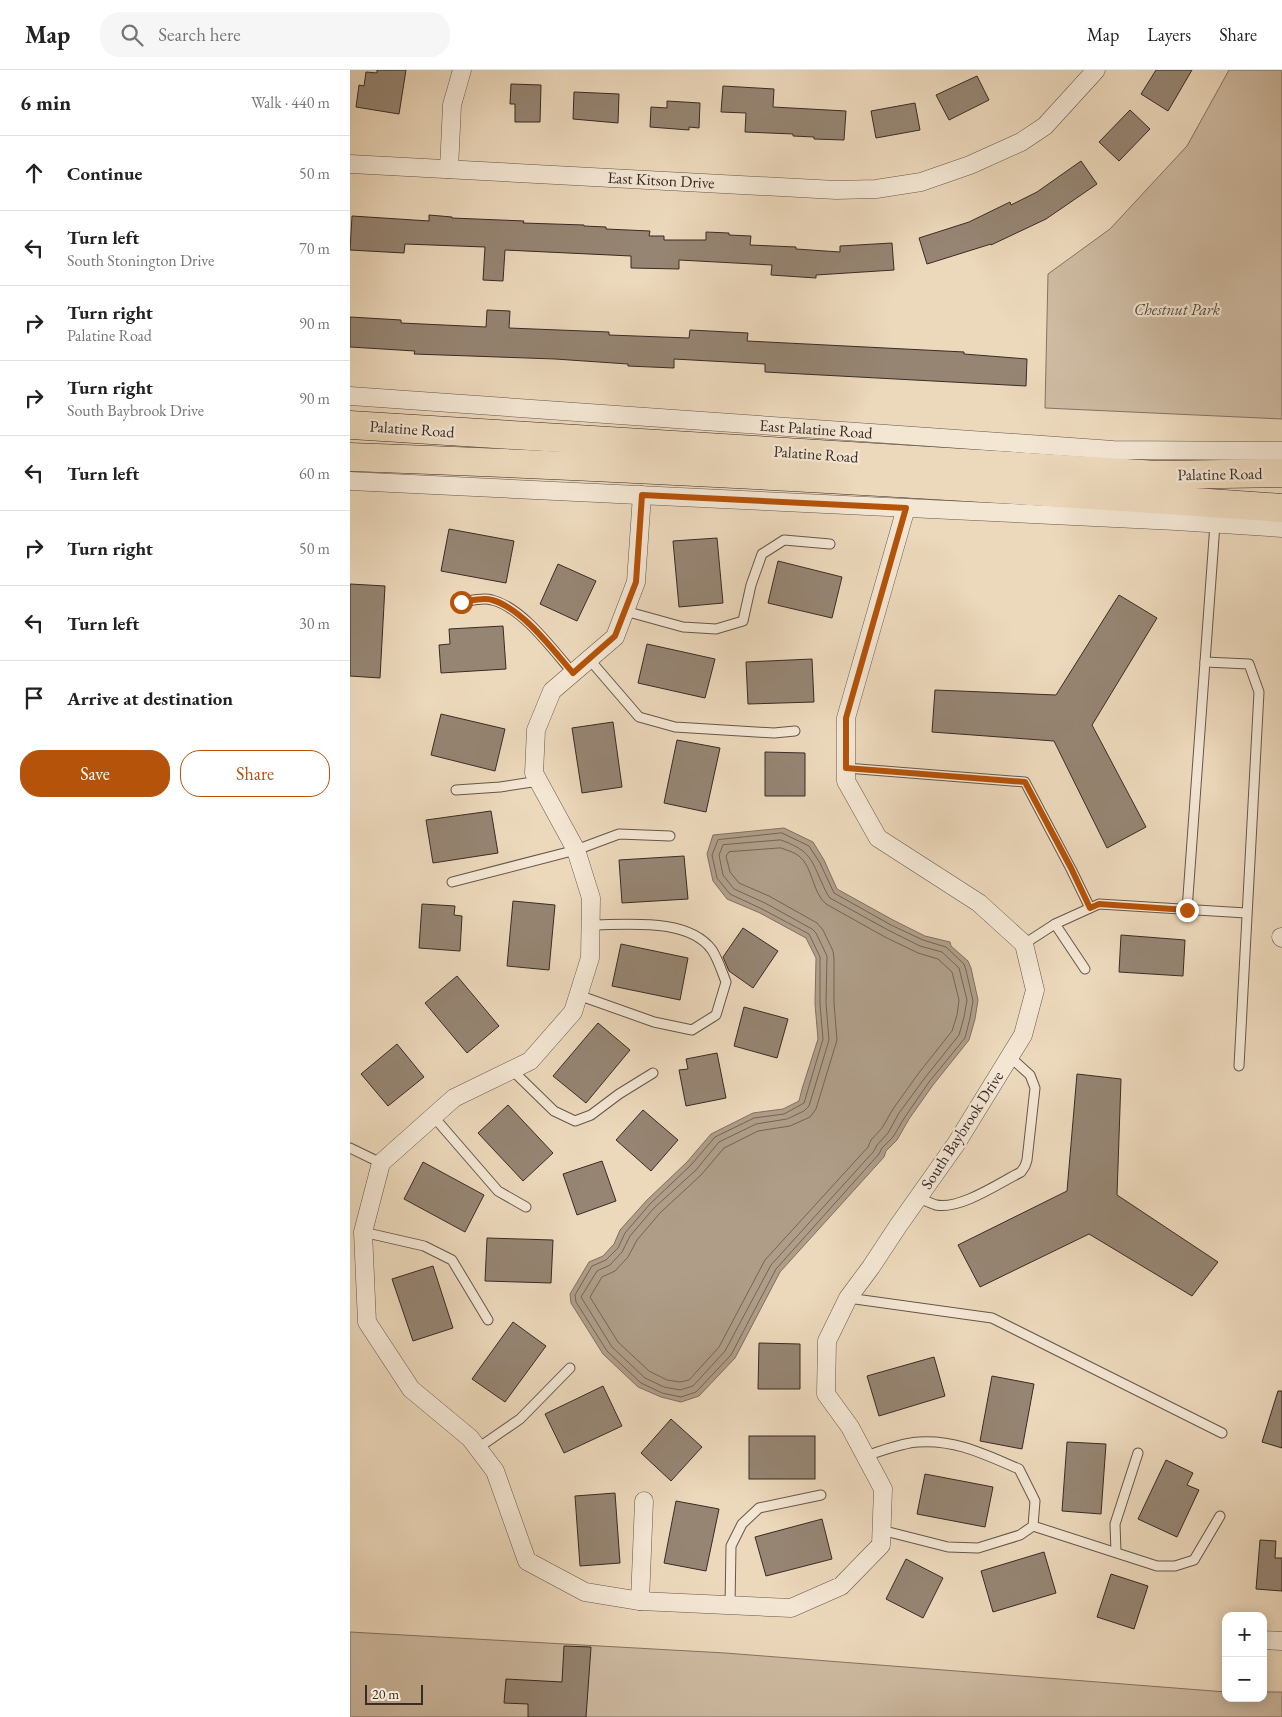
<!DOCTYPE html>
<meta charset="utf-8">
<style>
:root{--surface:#fff;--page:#f6f6f6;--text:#222;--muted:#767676;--line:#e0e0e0;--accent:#b45309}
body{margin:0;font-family:"EB Garamond",serif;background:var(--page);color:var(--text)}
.controls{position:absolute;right:15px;bottom:15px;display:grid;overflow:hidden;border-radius:10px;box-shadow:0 2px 12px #0003}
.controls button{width:45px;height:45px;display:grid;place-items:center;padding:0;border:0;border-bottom:1px solid var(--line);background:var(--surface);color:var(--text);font:25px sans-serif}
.scale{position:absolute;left:15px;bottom:12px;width:58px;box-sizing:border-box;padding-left:5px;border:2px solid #392b25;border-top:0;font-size:14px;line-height:18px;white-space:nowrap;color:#392b25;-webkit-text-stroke:4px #f3e6d3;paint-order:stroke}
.stop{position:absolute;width:15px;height:15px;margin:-11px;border:4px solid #b45309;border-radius:50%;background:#fff}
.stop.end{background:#b45309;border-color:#fff;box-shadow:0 1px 5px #0008}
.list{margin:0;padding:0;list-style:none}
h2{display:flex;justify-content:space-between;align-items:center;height:65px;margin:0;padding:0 20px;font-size:21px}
h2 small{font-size:16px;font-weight:400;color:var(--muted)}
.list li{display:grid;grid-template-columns:32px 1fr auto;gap:15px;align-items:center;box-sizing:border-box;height:75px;padding:0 20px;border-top:1px solid var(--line)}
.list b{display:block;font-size:19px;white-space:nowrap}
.list p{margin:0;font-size:16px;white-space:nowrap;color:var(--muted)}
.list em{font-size:16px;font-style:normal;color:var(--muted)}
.actions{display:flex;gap:10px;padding:15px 20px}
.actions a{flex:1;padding:11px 0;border:1px solid var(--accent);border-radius:20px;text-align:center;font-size:18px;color:var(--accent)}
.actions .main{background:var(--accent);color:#fff}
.icon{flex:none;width:28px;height:28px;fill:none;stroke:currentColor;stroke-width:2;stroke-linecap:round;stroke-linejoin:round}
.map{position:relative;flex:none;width:932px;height:1647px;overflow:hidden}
header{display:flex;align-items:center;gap:30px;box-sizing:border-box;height:70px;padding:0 25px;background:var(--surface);border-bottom:1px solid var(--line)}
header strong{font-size:24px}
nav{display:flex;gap:28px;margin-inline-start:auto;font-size:18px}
.search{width:350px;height:45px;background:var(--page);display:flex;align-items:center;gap:12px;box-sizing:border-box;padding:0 18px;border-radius:20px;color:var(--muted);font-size:19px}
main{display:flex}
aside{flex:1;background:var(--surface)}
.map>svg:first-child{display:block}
.green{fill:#cebba2;stroke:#847364}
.water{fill:#af9d88;stroke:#806f60}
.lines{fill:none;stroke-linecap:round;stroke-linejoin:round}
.shore{stroke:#746456;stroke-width:1}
.building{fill:#968573;stroke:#392b25}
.lane-casing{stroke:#66564a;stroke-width:11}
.street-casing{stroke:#66564a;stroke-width:19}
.primary-casing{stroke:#392b25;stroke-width:29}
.lane{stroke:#f3e6d3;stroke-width:9}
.street{stroke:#f3e6d3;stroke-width:18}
.primary{stroke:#ecd8bb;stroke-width:28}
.route{stroke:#b45309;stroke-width:6}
.labels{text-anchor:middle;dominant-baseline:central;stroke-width:4.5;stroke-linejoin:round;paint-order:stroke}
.street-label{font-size:16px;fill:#392b25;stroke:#f3e6d3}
.park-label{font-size:16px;font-style:italic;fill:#57483e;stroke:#f3e6d3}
</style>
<header>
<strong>Map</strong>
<div class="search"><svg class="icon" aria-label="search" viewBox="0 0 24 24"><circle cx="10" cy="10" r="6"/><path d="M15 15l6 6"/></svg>Search here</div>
<nav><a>Map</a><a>Layers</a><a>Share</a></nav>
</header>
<main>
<aside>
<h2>6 min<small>Walk · 440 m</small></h2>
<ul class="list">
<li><svg class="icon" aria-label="ahead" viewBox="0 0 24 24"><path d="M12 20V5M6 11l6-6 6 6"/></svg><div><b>Continue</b></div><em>50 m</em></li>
<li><svg class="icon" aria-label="left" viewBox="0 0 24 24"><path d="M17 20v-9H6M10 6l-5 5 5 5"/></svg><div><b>Turn left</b><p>South Stonington Drive</p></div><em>70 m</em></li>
<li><svg class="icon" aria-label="right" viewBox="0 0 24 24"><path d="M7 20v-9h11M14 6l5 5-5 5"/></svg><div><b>Turn right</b><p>Palatine Road</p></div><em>90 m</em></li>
<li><svg class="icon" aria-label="right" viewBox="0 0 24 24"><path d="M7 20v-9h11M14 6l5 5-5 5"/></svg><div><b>Turn right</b><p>South Baybrook Drive</p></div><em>90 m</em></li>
<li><svg class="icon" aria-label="left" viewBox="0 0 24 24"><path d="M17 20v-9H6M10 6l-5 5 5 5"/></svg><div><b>Turn left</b></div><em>60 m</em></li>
<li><svg class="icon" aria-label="right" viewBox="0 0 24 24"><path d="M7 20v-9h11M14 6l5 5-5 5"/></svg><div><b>Turn right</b></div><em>50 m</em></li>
<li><svg class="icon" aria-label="left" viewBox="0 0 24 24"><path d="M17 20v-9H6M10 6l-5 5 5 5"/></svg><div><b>Turn left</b></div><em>30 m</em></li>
<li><svg class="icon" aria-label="arrive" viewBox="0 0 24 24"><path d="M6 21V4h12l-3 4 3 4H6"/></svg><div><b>Arrive at destination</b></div></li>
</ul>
<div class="actions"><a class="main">Save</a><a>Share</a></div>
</aside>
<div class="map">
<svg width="932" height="1647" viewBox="0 0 932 1647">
<rect width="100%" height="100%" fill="#ecd8bb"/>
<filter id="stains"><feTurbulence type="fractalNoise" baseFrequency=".004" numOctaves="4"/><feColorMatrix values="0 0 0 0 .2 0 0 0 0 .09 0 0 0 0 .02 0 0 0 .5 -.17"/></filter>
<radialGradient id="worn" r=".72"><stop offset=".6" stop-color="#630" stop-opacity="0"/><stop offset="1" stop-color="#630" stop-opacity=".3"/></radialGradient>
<g class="green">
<polygon points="879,0 932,0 932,349 695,338 698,204 760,159 837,76"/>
<polygon points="0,1562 375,1583 876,1622 876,1628 913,1628 913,1622 932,1622 932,1647 0,1647"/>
</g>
<polygon class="water" points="434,758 463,772 474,790 487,819 543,850 575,866 600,872 601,876 618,891 621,898 628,930 625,949 619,970 583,1015 559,1049 547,1070 536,1081 534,1087 430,1202 385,1288 349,1326 331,1332 311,1327 288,1317 253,1284 221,1233 220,1224 239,1192 253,1186 264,1174 270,1160 297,1130 337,1092 361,1064 403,1043 433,1039 449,1031 452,1019 468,969 465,934 466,888 456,868 410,843 377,829 363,811 357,784 363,765"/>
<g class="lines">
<g class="shore">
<polygon points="432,763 459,776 470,793 484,823 541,855 573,870 596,877 614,894 616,900 623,931 620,948 615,968 579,1012 555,1047 543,1067 532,1078 529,1084 426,1199 381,1285 346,1322 331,1327 312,1323 291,1313 257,1281 226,1232 225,1225 242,1196 256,1190 268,1178 275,1163 300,1134 341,1095 365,1067 404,1048 434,1044 454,1033 473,969 470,934 470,887 459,864 412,839 380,824 367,808 362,785 368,770"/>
<path d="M 431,770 C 457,780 460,785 471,811 C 474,817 476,823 480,828 L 538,860 L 570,876 L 592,882 L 609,898 L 617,930 L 614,947 L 609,965 L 574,1009 L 549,1043 L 538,1063 L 527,1075 L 524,1081 L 421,1195 L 375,1281 L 343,1316 L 330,1320 L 314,1317 L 295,1308 L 262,1277 L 231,1227 L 247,1201 L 260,1195 L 272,1182 L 280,1166 L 304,1138 L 346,1100 L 369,1072 L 406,1054 L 437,1049 L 454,1041 L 459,1036 L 479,970 L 476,933 L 477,886 L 466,863 L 462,859 L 415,833 L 384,819 L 373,805 L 369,785 L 373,775 Z"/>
<path d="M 431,778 C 436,780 444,782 449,786 C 463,797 462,822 476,834 L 535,867 L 568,883 L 588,889 L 602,902 L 609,930 L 607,945 L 602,961 L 568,1004 L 543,1039 L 532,1058 L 521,1070 L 518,1077 L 415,1190 L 369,1277 L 339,1310 L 330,1312 L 317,1310 L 299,1301 L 268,1272 L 240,1227 L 252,1207 L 265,1201 L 278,1187 L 287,1170 L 310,1143 L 351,1105 L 374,1078 L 408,1061 L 440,1056 L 460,1047 L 466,1039 L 487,970 L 484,933 L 484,888 L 483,881 L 473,860 L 467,853 L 419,826 L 389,813 L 380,802 L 376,786 L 379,782 Z"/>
</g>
</g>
<g class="building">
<polygon points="27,0 56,0 49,44 6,37 9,15 14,16 16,2 27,3"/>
<polygon points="806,0 842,0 818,41 791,24"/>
<polygon points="627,6 639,30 599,50 586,25"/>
<polygon points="161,14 191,15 190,52 165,52 165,34 160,34"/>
<polygon points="373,16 424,19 423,37 496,41 494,70 464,69 464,67 443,66 443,64 395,62 396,43 371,42"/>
<polygon points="224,22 269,24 268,53 223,49"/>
<polygon points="317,31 350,33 349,58 339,57 339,60 300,57 301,37 317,38"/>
<polygon points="565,33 570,60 526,68 521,41"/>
<polygon points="780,40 800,59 769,91 749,72"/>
<polygon points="731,91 747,114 696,149 641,175 641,174 577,194 569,168 619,152 660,132 661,135 687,122"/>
<polygon points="79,145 102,147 102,148 174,151 173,153 234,155 234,156 256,157 256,159 300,161 299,166 314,166 314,170 356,170 356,162 379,163 379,165 401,166 400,175 446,177 446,179 490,182 490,176 542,173 544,200 466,205 466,208 421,205 422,195 329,190 329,199 281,198 281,186 155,180 153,211 133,210 135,177 55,174 54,183 0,180 2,146 79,151"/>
<polygon points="137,240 160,241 159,258 259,262 259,265 339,268 340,260 398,263 397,271 614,282 614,284 677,289 676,316 415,302 415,294 324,289 324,298 278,296 278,294 205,289 64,284 65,281 0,277 0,247 51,250 51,253 136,257"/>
<polygon points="99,459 164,471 156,513 91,501"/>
<polygon points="367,468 373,533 329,537 323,471"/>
<polygon points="428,491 492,507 482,548 418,533"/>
<polygon points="208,494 246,511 227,551 190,534"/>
<polygon points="0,514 35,516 30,608 0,606"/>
<polygon points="769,525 807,548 742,655 796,757 757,778 704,671 582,662 585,620 706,625"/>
<polygon points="153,556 156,599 91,603 89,575 100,574 99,559"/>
<polygon points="297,574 365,589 355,628 288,613"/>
<polygon points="462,589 464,632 398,634 396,592"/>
<polygon points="91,644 155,659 145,701 81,685"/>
<polygon points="263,652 272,717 232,723 222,658"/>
<polygon points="327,670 370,678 356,742 314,733"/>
<polygon points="415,682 455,683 455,726 415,726"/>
<polygon points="141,741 148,783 83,793 76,750"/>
<polygon points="334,786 338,829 272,833 269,790"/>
<polygon points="163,831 205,835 199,900 157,896"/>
<polygon points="72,834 105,836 104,845 112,846 110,881 69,878"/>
<polygon points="393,858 428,881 403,918 379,901 373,887"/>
<polygon points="771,865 835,870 833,906 769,902"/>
<polygon points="271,874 338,888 330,930 262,916"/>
<polygon points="107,906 149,956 117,983 75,933"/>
<polygon points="394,937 438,949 427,988 384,976"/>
<polygon points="248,953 280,980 236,1033 203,1006"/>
<polygon points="47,974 74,1007 38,1036 11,1004"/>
<polygon points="367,983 376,1028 336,1036 329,1000 338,999 336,989"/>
<polygon points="727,1004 771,1009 767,1125 868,1192 842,1226 739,1164 630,1217 608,1175 717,1121"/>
<polygon points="158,1035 203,1083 173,1111 128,1063"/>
<polygon points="293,1040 328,1070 301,1101 266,1070"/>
<polygon points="252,1091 266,1131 227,1145 213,1104"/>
<polygon points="73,1092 134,1125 115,1162 54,1129"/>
<polygon points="137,1168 203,1170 201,1213 135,1211"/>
<polygon points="83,1196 103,1258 63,1271 42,1209"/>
<polygon points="163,1252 196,1276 155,1332 122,1309"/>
<polygon points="409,1273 450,1274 450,1319 408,1319"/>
<polygon points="584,1287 595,1326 529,1346 517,1306"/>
<polygon points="642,1306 684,1314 672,1379 630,1371"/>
<polygon points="253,1316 272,1356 214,1383 195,1344"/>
<polygon points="928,1321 932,1321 932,1378 912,1372"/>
<polygon points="321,1349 352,1377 321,1411 291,1383"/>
<rect x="399" y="1366" width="66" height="43"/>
<polygon points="717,1372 756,1374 751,1444 712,1441"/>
<polygon points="816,1390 843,1403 837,1415 849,1420 827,1467 788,1449"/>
<polygon points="575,1404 643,1417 635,1457 567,1444"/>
<polygon points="265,1423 270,1493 230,1496 225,1426"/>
<polygon points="326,1431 369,1439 356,1501 314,1493"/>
<polygon points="472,1449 482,1489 416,1506 405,1467"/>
<polygon points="910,1470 926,1471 925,1488 932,1488 932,1521 906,1519"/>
<polygon points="694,1482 706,1523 643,1542 631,1501"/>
<polygon points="556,1489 593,1508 573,1548 536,1529"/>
<polygon points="761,1504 798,1516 784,1559 747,1547"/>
<polygon points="214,1576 241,1577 236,1647 178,1647 178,1634 154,1633 156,1609 212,1612"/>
</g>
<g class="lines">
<defs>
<g id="lane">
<path d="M 111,532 C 120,531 133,527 142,530 C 172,537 203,580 223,603"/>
<polyline points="275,541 333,557 366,559 393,551 401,515 412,484 434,470 480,474"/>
<polyline points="239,589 289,647 325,657 424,663 445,661"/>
<polyline points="855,592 899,594 909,622 889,996"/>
<polyline points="496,698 675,712 721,799 740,838"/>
<polyline points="106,720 150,717 189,711"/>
<polyline points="102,812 226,780 269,764 320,766"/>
<polyline points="837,840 865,454"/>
<polyline points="705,854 735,899"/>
<polyline points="674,874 705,854 749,834 896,843"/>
<path d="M 228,925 L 304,952 L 342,960 L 366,945 L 376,912 C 372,902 368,889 362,880 C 338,847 276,855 241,855"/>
<polyline points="162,1000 204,1041 225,1051 241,1045 269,1024 303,1003"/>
<polyline points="83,1046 148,1121 176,1137"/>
<polyline points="0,1078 31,1093"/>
<path d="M 568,1128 C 574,1130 580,1133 586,1135 C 610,1140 649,1113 671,1102 L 675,1096 L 677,1090 L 685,1018 L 680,1005 L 660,987"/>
<polyline points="13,1162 74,1176 102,1190 138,1250"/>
<polyline points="498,1228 642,1248 872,1363"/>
<polyline points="128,1378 170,1349 220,1298"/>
<path d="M 515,1386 C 532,1381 551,1373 568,1372 C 605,1369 636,1385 669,1399 L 685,1431 L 683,1456 L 670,1465 L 628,1478 L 598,1477 L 531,1460"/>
<polyline points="683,1456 807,1496 825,1496 844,1490 870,1446"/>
<polyline points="766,1482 765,1454 788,1383"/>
<polyline points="380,1535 381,1476 392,1454 409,1438 471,1425"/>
</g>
<g id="street">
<polyline points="0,94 486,120 526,119 571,112 620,95 671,72 695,56 746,0"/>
<polyline points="99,99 102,35 112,0"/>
<polyline points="0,326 763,380 932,381"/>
<polyline points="0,411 826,451 932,458"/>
<polyline points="292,425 286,512 265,567 202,621 186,660 184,703 226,780 241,828 240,888 223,942 180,991 104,1028 31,1093 13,1162 17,1252 61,1319 120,1368 145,1401 177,1491 235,1522 290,1531 441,1538 491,1516 531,1475 533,1419 500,1357 476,1324 477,1271 498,1228 521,1197 548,1156 606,1074 673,965 685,920 674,874 629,833 528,768 496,711 496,648 556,438"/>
<polyline points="931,867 932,868"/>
<polyline points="290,1531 294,1431"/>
<polyline points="913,1570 932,1571"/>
</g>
<g id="primary">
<polyline points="0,355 808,405 932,403"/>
<path d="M 0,387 C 311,398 622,416 932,438"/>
</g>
</defs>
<use href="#lane" class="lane-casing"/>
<use href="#street" class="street-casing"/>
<use href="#primary" class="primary-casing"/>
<use href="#lane" class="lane"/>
<use href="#street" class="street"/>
<use href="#primary" class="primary"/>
</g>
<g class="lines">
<path class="route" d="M 111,532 C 120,531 133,527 142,530 C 172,538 203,580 223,603 L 265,566 L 286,512 L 292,425 L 556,438 L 496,648 L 496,698 L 675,712 L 721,798 L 740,838 L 749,834 L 837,840"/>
</g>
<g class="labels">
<g class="street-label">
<text transform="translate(311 110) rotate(3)">East Kitson Drive</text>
<text transform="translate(62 359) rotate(4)">Palatine Road</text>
<text transform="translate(466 359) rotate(4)">East Palatine Road</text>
<text transform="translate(466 384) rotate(4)">Palatine Road</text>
<text transform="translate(870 404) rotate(-1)">Palatine Road</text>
<text transform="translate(612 1060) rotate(-57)">South Baybrook Drive</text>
</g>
<g class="park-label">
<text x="827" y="239">Chestnut Park</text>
</g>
</g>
<rect width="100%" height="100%" filter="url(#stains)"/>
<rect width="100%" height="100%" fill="url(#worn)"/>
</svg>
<div class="controls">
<button>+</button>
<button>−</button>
</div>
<div class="scale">20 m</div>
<div class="stop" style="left:111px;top:532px"></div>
<div class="stop end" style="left:837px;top:840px"></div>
</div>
</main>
